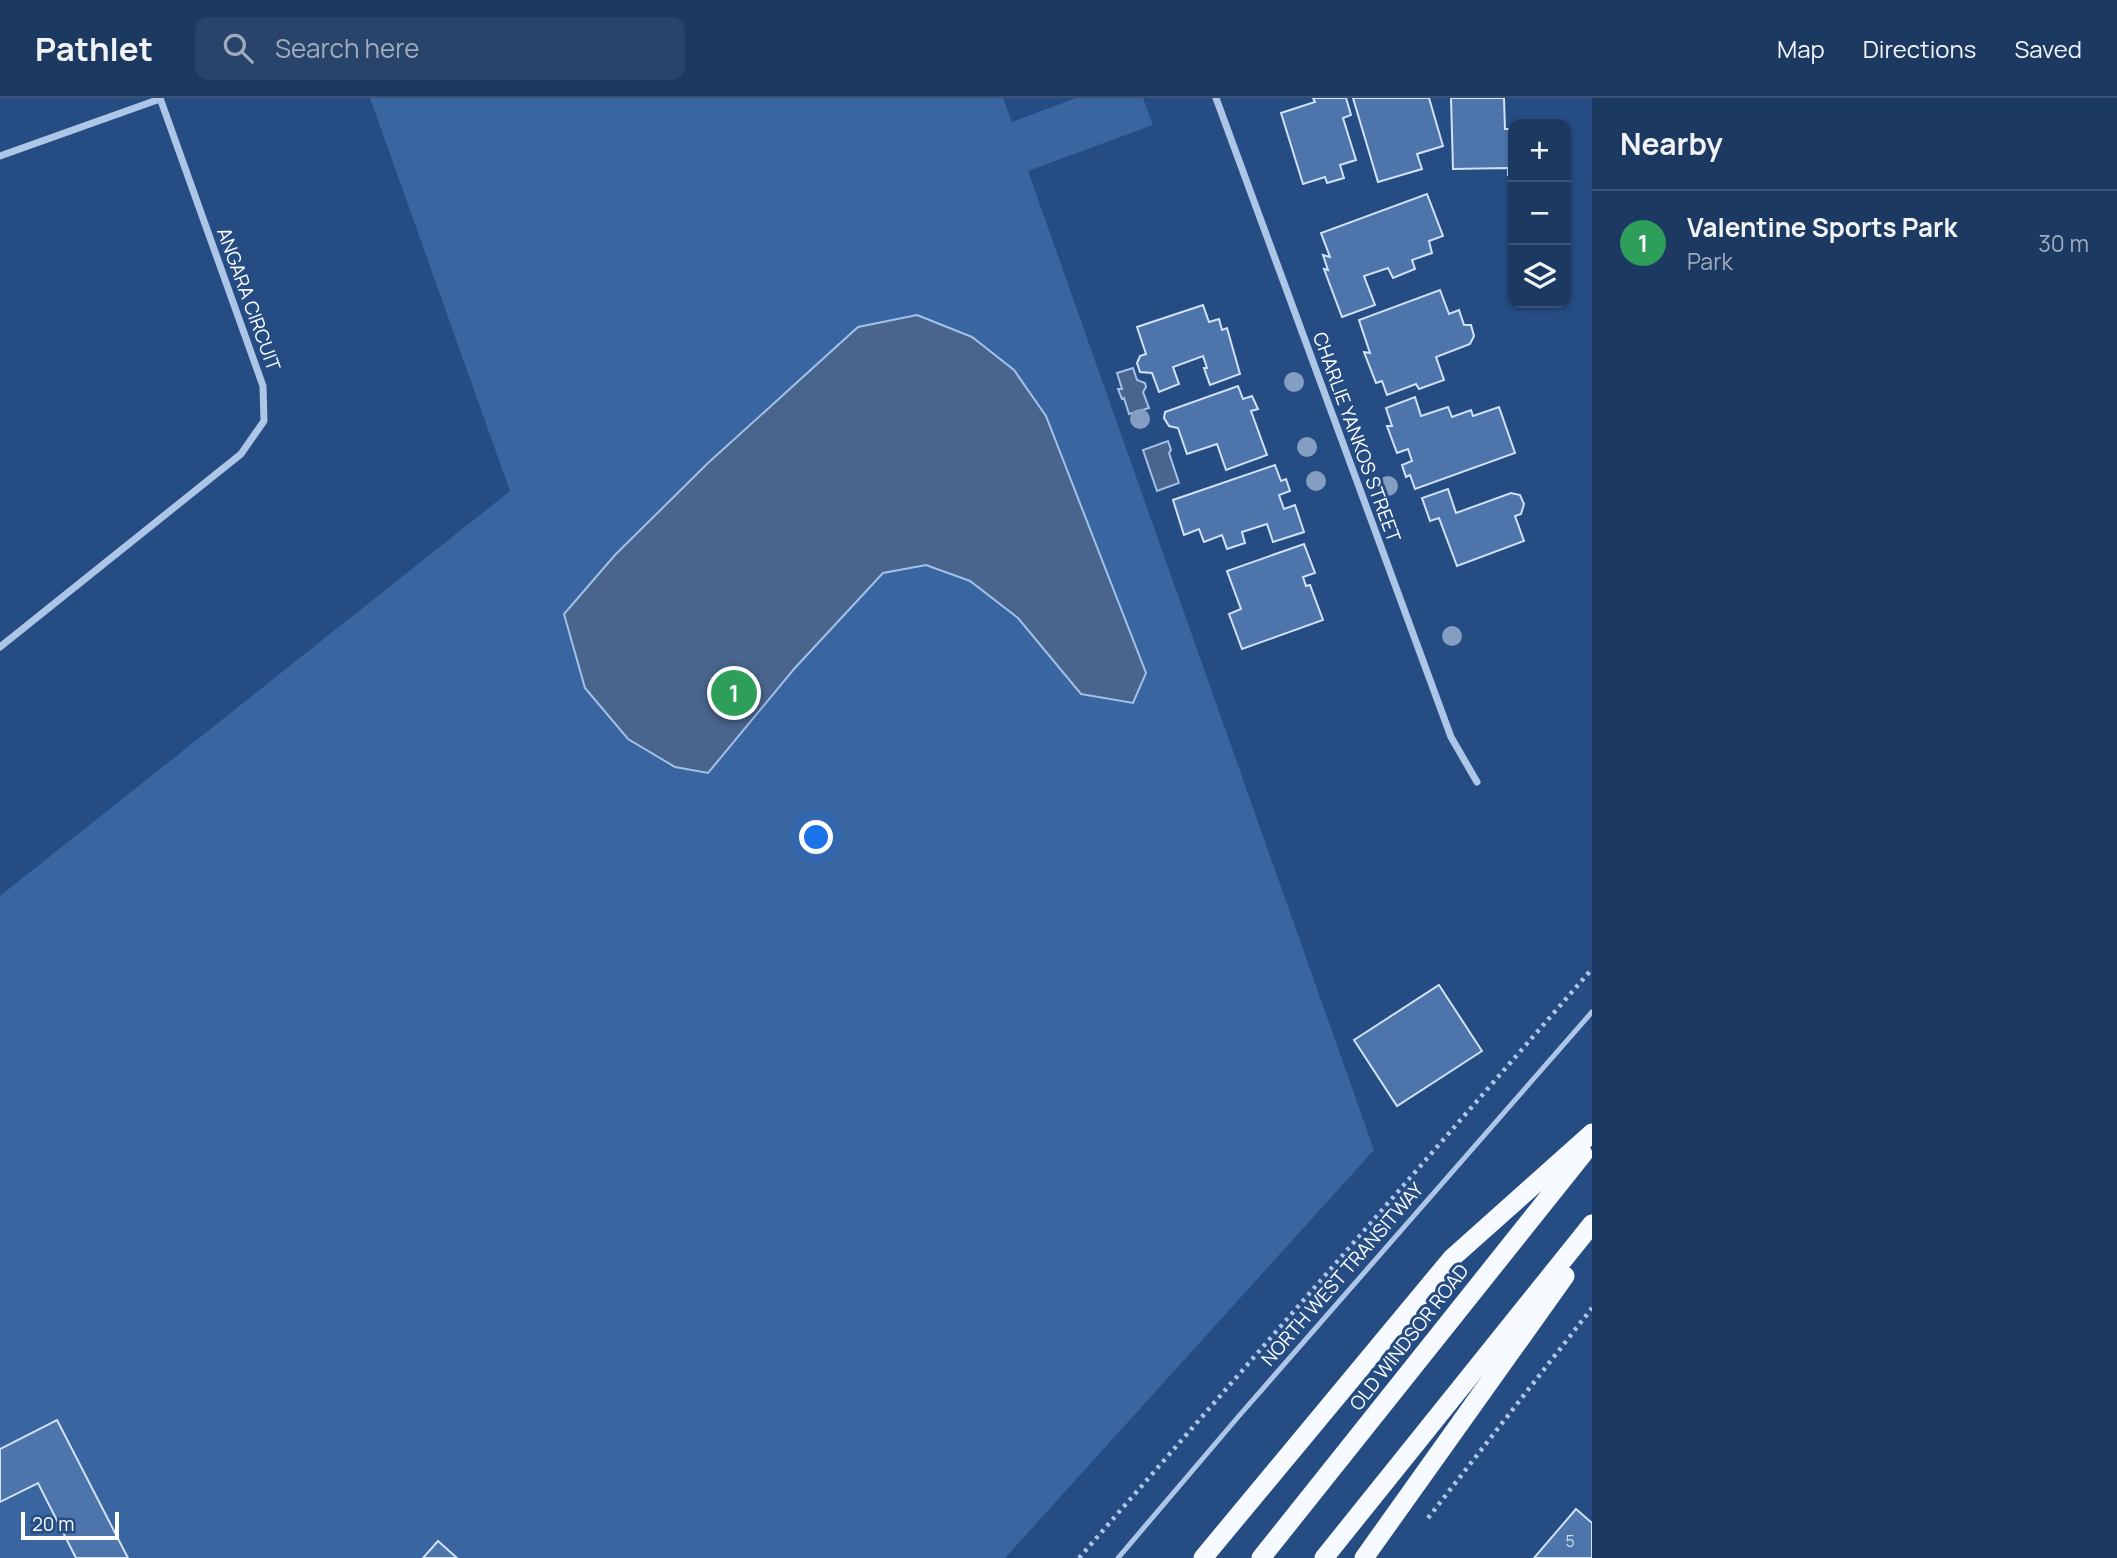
<!DOCTYPE html>
<meta charset="utf-8">
<style>
:root{--surface:#1c3962;--page:#29446b;--text:#f1f3f6;--muted:#a0acbe;--line:#3a5377;--accent:#95b2f1}
body{margin:0;font-family:Manrope,sans-serif;background:var(--page);color:var(--text)}
.controls{position:absolute;right:21px;top:21px;display:grid;overflow:hidden;border-radius:14px;box-shadow:0 2px 5px #0004}
.controls button{width:63px;height:63px;display:grid;place-items:center;padding:0;border:0;border-bottom:2px solid var(--line);background:var(--surface);color:var(--text);font:35px sans-serif}
.scale{position:absolute;left:21px;bottom:18px;width:98px;box-sizing:border-box;padding-left:7px;border:4px solid #fff;border-top:0;font-size:19px;line-height:24px;white-space:nowrap;color:#fff;-webkit-text-stroke:5px #254c83;paint-order:stroke}
.you{position:absolute;left:817px;top:740px;width:24px;height:24px;margin:-18px;border:5px solid #fff;border-radius:50%;background:#1a73e8;box-shadow:0 0 0 10px #1a73e833}
.badge{display:grid;place-items:center;width:46px;height:46px;border-radius:50%;background:var(--accent);color:#fff;font-size:23px;font-weight:700}
.pin{position:absolute;translate:-50% -50%;border:4px solid #fff;box-shadow:0 2px 7px #0006}
.list{margin:0;padding:0;list-style:none}
h2{display:flex;justify-content:space-between;align-items:center;height:91px;margin:0;padding:0 28px;font-size:30px}
h2 small{font-size:23px;font-weight:400;color:var(--muted)}
.list li{display:grid;grid-template-columns:46px 1fr auto;gap:21px;align-items:center;box-sizing:border-box;height:105px;padding:0 28px;border-top:2px solid var(--line)}
.list b{display:block;font-size:26px;white-space:nowrap}
.list p{margin:0;font-size:23px;white-space:nowrap;color:var(--muted)}
.list em{font-size:23px;font-style:normal;color:var(--muted)}
.icon{flex:none;width:38px;height:38px;fill:none;stroke:currentColor;stroke-width:2;stroke-linecap:round;stroke-linejoin:round}
.map{position:relative;flex:none;width:1592px;height:1460px;overflow:hidden}
header{display:flex;align-items:center;gap:42px;box-sizing:border-box;height:98px;padding:0 35px;background:var(--surface);border-bottom:2px solid var(--line)}
header strong{font-size:33px}
nav{display:flex;gap:38px;margin-inline-start:auto;font-size:24px}
.search{width:490px;height:63px;background:var(--page);display:flex;align-items:center;gap:18px;box-sizing:border-box;padding:0 24px;border-radius:14px;color:var(--muted);font-size:26px}
main{display:flex}
aside{flex:1;background:var(--surface)}
.map>svg:first-child{display:block}
.green{fill:#3965a0}
.water{fill:#49658d;stroke:#a1c1e8;stroke-width:2}
.building{fill:#4d75ab;stroke:#d1e1f6;stroke-width:2}
.lines{fill:none;stroke-linecap:round;stroke-linejoin:round}
.path{stroke:#adc6e7;stroke-width:4.5;stroke-dasharray:3.5 5;stroke-linecap:butt}
.service{stroke:#adc6e7;stroke-width:5}
.minor{stroke:#adc6e7;stroke-width:7}
.trunk{stroke:#f7fafe;stroke-width:19}
.tree{fill:#849ec2}
.labels{text-anchor:middle;dominant-baseline:central;stroke-width:6;stroke-linejoin:round;paint-order:stroke}
.number-label{font-size:16px;fill:#d2dcea}
.street-label{font-size:19px;fill:#fff;stroke:#254c83}
</style>
<header>
<strong>Pathlet</strong>
<div class="search"><svg class="icon" aria-label="search" viewBox="0 0 24 24"><circle cx="10" cy="10" r="6"/><path d="M15 15l6 6"/></svg>Search here</div>
<nav><a>Map</a><a>Directions</a><a>Saved</a></nav>
</header>
<main>
<div class="map">
<svg width="1592" height="1460" viewBox="0 0 1592 1460">
<rect width="100%" height="100%" fill="#254c83"/>
<polygon class="green" points="370,0 1003,0 1012,24 1076,0 1143,0 1153,27 1028,73 1374,1052 1005,1460 0,1460 0,798 510,393"/>
<g class="water">
<polygon points="917,217 972,239 1014,272 1046,318 1146,575 1133,605 1081,596 1018,520 970,483 926,467 883,475 794,571 708,675 675,669 628,641 585,590 564,516 615,457 708,365 858,229"/>
<polygon points="1133,270 1137,282 1145,285 1146,289 1143,294 1149,310 1129,316 1124,300 1122,301 1118,291 1122,291 1117,275"/>
<polygon points="1168,343 1171,352 1169,355 1179,385 1157,393 1143,352"/>
</g>
<g class="building">
<polygon points="1313,0 1346,0 1351,17 1343,20 1356,62 1340,67 1344,80 1327,85 1325,79 1303,86 1281,15 1315,4"/>
<polygon points="1353,0 1429,0 1443,48 1417,56 1422,71 1378,84"/>
<polygon points="1451,0 1504,0 1505,31 1513,31 1513,76 1508,77 1508,70 1453,71"/>
<polygon points="1427,96 1443,138 1429,143 1432,155 1412,162 1415,171 1393,180 1388,170 1364,178 1375,207 1342,219 1324,171 1328,172 1323,157 1330,159 1321,135"/>
<polygon points="1440,192 1449,216 1459,212 1464,227 1471,227 1474,238 1470,246 1436,259 1444,282 1419,291 1416,286 1387,297 1382,283 1376,285 1364,254 1370,255 1359,222"/>
<polygon points="1203,207 1209,224 1219,221 1222,232 1227,230 1240,276 1210,287 1204,270 1207,270 1203,258 1173,269 1179,286 1159,294 1152,275 1140,274 1137,265 1140,258 1146,256 1137,229"/>
<polygon points="1238,288 1243,301 1252,298 1258,311 1251,313 1267,357 1226,372 1217,346 1187,356 1178,330 1169,328 1164,320 1165,314"/>
<polygon points="1415,299 1421,318 1448,309 1452,319 1471,312 1473,318 1499,309 1515,355 1415,391 1410,377 1406,379 1402,367 1412,363 1408,351 1397,355 1387,328 1392,328 1386,310"/>
<polygon points="1275,367 1281,383 1286,381 1290,393 1279,397 1284,411 1295,407 1304,434 1273,444 1267,426 1242,434 1245,445 1227,451 1222,437 1204,444 1199,431 1184,437 1173,402"/>
<polygon points="1448,391 1456,415 1511,395 1520,397 1524,406 1521,416 1515,418 1524,443 1457,468 1439,420 1430,423 1422,400"/>
<polygon points="1304,446 1315,475 1303,479 1306,488 1310,487 1323,522 1242,551 1229,516 1241,511 1227,473"/>
<polygon points="1439,887 1482,953 1397,1008 1354,942"/>
<polygon points="57,1322 128,1460 76,1460 38,1385 0,1404 0,1351"/>
<polygon points="1576,1411 1592,1425 1592,1460 1534,1460"/>
<polygon points="438,1443 457,1460 423,1460"/>
</g>
<g class="lines">
<g class="path">
<polyline points="1428,1420 1592,1210"/>
<polyline points="1079,1460 1592,871"/>
</g>
<polyline class="service" points="1118,1460 1238,1319 1592,914"/>
<g class="minor">
<polyline points="1216,0 1451,639 1477,684"/>
<polyline points="0,58 160,1"/>
<polyline points="0,549 241,356 264,323 263,288 160,0"/>
</g>
<g class="trunk">
<polyline points="1203,1460 1452,1160 1592,1035"/>
<polyline points="1261,1460 1583,1056"/>
<polyline points="1324,1460 1592,1126"/>
<polyline points="1364,1460 1565,1178"/>
</g>
</g>
<g class="tree">
<circle cx="1294" cy="284" r="10"/>
<circle cx="1140" cy="321" r="10"/>
<circle cx="1307" cy="349" r="10"/>
<circle cx="1316" cy="383" r="10"/>
<circle cx="1388" cy="388" r="10"/>
<circle cx="1452" cy="538" r="10"/>
</g>
<g class="labels">
<g class="number-label">
<text x="1570" y="1443">5</text>
</g>
<g class="street-label">
<text transform="translate(249 201) rotate(70)">ANGARA CIRCUIT</text>
<text transform="translate(1357 339) rotate(70)">CHARLIE YANKOS STREET</text>
<text transform="translate(1342 1176) rotate(-49)">NORTH WEST TRANSITWAY</text>
<text transform="translate(1409 1239) rotate(-52)">OLD WINDSOR ROAD</text>
</g>
</g>
</svg>
<div class="controls">
<button>+</button>
<button>−</button>
<button><svg class="icon" aria-label="layers" viewBox="0 0 24 24"><path d="M12 4l9 5-9 5-9-5zM3 14l9 5 9-5"/></svg></button>
</div>
<div class="scale">20 m</div>
<div class="you"></div>
<div class="pin badge" style="left:734px;top:595px;background:#2e9e5b">1</div>
</div>
<aside>
<h2>Nearby<small></small></h2>
<ul class="list">
<li><span class="badge" style="background:#2e9e5b">1</span><div><b>Valentine Sports Park</b><p>Park</p></div><em>30 m</em></li>
</ul>
</aside>
</main>
